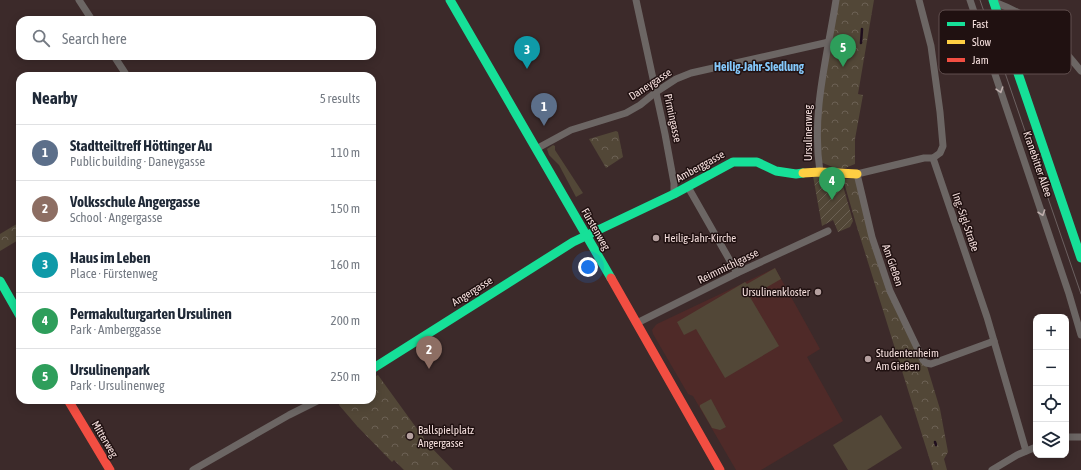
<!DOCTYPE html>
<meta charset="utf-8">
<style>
:root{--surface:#fff;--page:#f2f2f3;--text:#1f2937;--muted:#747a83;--line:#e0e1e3;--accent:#625f66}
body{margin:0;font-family:"Asap Condensed",sans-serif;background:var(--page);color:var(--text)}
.controls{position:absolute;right:12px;bottom:12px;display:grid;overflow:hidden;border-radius:8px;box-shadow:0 2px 10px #0003}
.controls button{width:36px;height:36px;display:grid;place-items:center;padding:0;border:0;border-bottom:1px solid var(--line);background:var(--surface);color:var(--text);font:20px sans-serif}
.you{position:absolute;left:588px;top:267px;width:14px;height:14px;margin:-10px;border:3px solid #fff;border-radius:50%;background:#1a73e8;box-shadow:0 0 0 6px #1a73e833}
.badge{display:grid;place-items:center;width:26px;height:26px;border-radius:50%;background:var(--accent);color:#fff;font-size:13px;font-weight:700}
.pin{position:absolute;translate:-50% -33px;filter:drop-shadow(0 1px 2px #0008)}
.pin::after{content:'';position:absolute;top:21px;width:14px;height:12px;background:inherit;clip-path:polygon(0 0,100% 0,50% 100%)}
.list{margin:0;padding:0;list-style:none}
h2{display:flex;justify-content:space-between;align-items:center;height:52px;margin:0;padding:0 16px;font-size:17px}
h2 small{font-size:13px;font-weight:400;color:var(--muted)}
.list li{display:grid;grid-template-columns:26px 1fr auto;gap:12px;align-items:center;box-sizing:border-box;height:56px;padding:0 16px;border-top:1px solid var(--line)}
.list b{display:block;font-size:15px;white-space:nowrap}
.list p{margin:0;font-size:13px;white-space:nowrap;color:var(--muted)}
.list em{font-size:13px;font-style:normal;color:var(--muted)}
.icon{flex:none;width:22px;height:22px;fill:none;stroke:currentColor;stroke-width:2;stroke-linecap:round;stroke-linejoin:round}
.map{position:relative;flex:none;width:1081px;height:470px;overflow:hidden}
.search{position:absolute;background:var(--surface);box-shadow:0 2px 10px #0003;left:16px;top:16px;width:360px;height:44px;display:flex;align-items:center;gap:10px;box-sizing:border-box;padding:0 14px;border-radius:12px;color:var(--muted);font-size:15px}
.panel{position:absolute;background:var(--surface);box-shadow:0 2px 10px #0003;left:16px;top:72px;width:360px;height:332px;border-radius:12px}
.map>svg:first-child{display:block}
.built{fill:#4f2a28}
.grass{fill:#524737}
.park{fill:url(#park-crowns)}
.garden{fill:url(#garden-furrows)}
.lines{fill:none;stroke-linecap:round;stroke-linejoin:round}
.stream{stroke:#1f0e1d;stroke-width:2.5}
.street{stroke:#6c6664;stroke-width:7}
.fast{stroke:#16e098;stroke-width:9}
.slow{stroke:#ffcf43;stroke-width:9}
.jam{stroke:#f24e42;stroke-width:9}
.tram{stroke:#6c6161;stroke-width:1}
.oneway{stroke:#bfafad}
.poi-dot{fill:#b5a09f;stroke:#201111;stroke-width:1.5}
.labels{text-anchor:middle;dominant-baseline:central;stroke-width:3;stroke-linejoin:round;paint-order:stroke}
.street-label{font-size:11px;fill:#f6e0de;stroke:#201111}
.poi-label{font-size:11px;fill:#f6e0de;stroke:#201111;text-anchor:start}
.neighbourhood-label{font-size:12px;font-weight:bold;fill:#85c9fc;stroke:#201111}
.key{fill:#201111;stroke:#604f4e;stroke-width:1}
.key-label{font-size:11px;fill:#f6e0de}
</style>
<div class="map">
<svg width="1081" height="470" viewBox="0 0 1081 470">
<defs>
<pattern id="park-crowns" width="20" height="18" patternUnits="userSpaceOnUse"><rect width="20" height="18" fill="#524737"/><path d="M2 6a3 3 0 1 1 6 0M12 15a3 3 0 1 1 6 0" fill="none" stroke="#6c6154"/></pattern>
<pattern id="garden-furrows" width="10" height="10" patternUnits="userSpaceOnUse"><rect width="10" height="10" fill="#524737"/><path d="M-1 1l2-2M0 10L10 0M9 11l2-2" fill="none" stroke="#6c6154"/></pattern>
</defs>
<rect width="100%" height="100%" fill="#3c2a2a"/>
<polygon class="built" points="775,268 820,349 807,357 843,421 761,470 736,470 693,396 688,394 653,334 652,330 655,326 657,324"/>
<g class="grass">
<polygon points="553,145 555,146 555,150 583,193 576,197 559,165 549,155 547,149"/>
<polygon points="775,268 781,279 750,297 779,346 725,378 696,329 684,335 677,322 745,282 747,284"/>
<polygon points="711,399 726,427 720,430 712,428 700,407 700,405"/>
<polygon points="881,415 902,448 867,470 848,470 833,445"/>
</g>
<g class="park">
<polygon points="838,0 874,0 858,94 863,95 855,139 855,164 840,170 818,161 816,121"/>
<polygon points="616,131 618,132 623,157 606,168 589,139"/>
<polygon points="856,178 890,291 926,363 940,409 948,452 944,459 947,470 933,470 856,224 843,179"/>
<polygon points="20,222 20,239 0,251 0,234"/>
<polygon points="378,375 428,444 453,470 404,470 394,460 392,462 357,426 339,405 340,400 372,400 372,378"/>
</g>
<polygon class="garden" points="813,176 827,176 841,179 853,221 850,227 838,232 833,220 822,226"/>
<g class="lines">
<g class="stream">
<polyline points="861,43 862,29"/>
<polyline points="935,442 936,445"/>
</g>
<g class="street">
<polyline points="79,0 92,20"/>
<polyline points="636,0 665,134 674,183 674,194"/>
<polyline points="919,0 931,46 940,112 943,146 940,153 933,158 987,317 1026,451"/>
<polyline points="970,0 1069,294 1081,335"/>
<path d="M 994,2 C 1036,17 1054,38 1081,71"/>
<polyline points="114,56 127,76"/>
<polyline points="536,149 571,130 626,113 640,105 656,92 676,79 691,73 829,42"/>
<polyline points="933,158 924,158 857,174 872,237 890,291 923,360 926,363 931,364 994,341"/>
<path d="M 820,172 C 811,113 827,58 836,0"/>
<polyline points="688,187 737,273"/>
<polyline points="637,323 737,273 828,231"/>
<polyline points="1066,437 1081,437"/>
<polyline points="193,470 289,415 319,400"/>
<polyline points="992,470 1017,455 1036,447"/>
</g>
<g class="fast">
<polyline points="450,0 611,278"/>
<polyline points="993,0 1081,258"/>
<polyline points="0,281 20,316"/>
<polyline points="372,369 573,242 674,194 733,162 757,162 776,171 796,174 803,173"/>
</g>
<polyline class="slow" points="803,173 820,172 857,174"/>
<g class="jam">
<polyline points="611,278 720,470"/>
<polyline points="68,400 110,470"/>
</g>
<polyline class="tram" points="980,0 1081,294"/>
</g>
<defs><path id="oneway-chevron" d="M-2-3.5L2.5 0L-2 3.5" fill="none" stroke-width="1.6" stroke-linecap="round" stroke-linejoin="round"/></defs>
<g class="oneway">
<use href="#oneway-chevron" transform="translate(1000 90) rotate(72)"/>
<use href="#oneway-chevron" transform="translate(1042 213) rotate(71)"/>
</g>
<g class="poi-dot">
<circle cx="656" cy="238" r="4"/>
<circle cx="818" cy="292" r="4"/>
<circle cx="868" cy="359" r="4"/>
<circle cx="410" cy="436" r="4"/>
</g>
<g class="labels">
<g class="street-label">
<text transform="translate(650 84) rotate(-33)">Daneygasse</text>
<text transform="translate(673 118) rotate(78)">Pirmingasse</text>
<text transform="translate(808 133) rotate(-90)">Ursulinenweg</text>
<text transform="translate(1038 164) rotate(71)">Kranebitter Allee</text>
<text transform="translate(700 166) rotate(-29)">Amberggasse</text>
<text transform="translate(966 222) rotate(71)">Ing.-Sigl-Straße</text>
<text transform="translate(596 229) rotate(60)">Fürstenweg</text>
<text transform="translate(893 265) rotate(71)">Am Gießen</text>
<text transform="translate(728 266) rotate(-26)">Reimmichlgasse</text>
<text transform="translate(472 291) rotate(-32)">Angergasse</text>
<text transform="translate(105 439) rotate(59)">Mitterweg</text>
</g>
<g class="poi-label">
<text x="664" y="238">Heilig-Jahr-Kirche</text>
<text x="810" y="292" text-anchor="end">Ursulinenkloster</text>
<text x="876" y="353">Studentenheim<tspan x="876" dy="13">Am Gießen</tspan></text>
<text x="418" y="430">Ballspielplatz<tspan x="418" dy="13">Angergasse</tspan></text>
</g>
<g class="neighbourhood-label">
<text x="759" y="67">Heilig-Jahr-Siedlung</text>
</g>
</g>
<rect x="939" y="10" width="132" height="64" rx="6" class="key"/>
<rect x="947" y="22" width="18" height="4" fill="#16e098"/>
<rect x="947" y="40" width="18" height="4" fill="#ffcf43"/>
<rect x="947" y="58" width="18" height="4" fill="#f24e42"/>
<g class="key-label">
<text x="972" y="28">Fast</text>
<text x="972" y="46">Slow</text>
<text x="972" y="64">Jam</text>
</g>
</svg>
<div class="controls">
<button>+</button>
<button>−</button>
<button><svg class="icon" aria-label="locate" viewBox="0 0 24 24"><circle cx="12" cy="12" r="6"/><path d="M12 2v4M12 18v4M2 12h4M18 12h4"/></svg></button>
<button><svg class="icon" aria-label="layers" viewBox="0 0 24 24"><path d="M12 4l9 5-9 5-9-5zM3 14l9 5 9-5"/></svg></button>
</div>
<div class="you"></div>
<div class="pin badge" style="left:544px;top:126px;background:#5c6f8a">1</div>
<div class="pin badge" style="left:429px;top:369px;background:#8d6e63">2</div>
<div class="pin badge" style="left:527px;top:69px;background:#0f9aa8">3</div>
<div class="pin badge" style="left:832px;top:200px;background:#2e9e5b">4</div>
<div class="pin badge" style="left:843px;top:67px;background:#2e9e5b">5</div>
<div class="search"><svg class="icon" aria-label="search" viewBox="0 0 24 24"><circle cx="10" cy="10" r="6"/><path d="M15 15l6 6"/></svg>Search here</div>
<section class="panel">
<h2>Nearby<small>5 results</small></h2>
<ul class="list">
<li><span class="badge" style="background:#5c6f8a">1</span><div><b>Stadtteiltreff Höttinger Au</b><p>Public building · Daneygasse</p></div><em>110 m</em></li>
<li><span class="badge" style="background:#8d6e63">2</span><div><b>Volksschule Angergasse</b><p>School · Angergasse</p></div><em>150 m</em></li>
<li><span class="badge" style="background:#0f9aa8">3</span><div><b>Haus im Leben</b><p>Place · Fürstenweg</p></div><em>160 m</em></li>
<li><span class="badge" style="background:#2e9e5b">4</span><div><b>Permakulturgarten Ursulinen</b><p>Park · Amberggasse</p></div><em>200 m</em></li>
<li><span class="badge" style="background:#2e9e5b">5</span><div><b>Ursulinenpark</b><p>Park · Ursulinenweg</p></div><em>250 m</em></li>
</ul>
</section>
</div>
